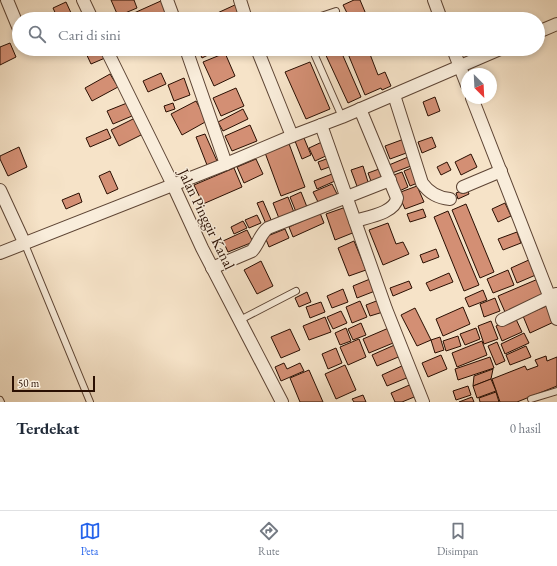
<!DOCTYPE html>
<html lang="id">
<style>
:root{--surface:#fff;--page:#f2f2f3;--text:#1f2937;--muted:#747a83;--line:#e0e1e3;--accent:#2563eb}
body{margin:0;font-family:"EB Garamond",serif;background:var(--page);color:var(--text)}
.compass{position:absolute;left:461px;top:68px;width:36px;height:36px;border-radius:50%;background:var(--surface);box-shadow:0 2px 6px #0003;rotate:156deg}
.scale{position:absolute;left:12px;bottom:10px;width:83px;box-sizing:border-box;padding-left:4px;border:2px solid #2a0f02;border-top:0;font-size:11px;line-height:14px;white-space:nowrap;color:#2a0f02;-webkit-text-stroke:3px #f9eddb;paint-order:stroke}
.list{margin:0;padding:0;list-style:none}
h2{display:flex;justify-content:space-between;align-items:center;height:52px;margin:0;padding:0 16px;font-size:17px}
h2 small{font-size:13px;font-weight:400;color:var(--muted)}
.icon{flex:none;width:22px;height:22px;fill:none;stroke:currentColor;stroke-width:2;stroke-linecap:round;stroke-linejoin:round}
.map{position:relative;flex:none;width:557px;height:402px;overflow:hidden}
.search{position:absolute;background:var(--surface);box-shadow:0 2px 6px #0003;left:12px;right:12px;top:12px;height:44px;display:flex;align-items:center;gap:10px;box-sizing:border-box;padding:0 14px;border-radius:22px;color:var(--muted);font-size:15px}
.sheet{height:108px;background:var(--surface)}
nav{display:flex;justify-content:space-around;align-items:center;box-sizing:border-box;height:56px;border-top:1px solid var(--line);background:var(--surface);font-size:11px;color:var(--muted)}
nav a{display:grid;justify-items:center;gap:2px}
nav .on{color:var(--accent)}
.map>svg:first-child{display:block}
.building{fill:#d38f74;stroke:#2a0f02}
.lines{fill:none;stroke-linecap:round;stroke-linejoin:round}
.service-casing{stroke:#5d4434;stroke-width:8}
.minor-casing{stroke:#5d4434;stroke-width:14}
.service{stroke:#f9eddb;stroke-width:6}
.minor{stroke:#f9eddb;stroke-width:12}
.labels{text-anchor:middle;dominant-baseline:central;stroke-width:3;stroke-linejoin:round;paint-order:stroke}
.street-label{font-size:15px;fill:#2a0f02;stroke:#f9eddb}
</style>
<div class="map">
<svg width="557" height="402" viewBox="0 0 557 402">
<rect width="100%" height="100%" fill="#f6e3c8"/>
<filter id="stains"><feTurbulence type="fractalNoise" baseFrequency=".005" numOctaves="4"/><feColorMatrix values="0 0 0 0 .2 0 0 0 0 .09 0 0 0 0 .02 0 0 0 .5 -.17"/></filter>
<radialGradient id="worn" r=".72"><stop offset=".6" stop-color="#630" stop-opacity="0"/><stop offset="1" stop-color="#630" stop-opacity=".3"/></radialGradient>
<g class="building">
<polygon points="111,0 134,0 137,8 118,16"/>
<polygon points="163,0 169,14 158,19 137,19 134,13"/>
<polygon points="354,0 360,0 368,19 350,19 343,5"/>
<polygon points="66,2 72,15 63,19 58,19 53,8"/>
<polygon points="237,4 242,13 230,19 215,19 213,15"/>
<polygon points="10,43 16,57 0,65 0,47"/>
<polygon points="84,49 100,49 105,58 91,64"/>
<polygon points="198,49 220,49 202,58"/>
<polygon points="323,49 340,49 361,97 348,103"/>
<polygon points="346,49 368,49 378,75 385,72 391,86 382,90 381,88 365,95"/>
<polygon points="225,53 235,76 214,86 203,62"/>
<polygon points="310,62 330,109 306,119 285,72"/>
<polygon points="161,73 166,84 148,92 143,81"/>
<polygon points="110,74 118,87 92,101 85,88"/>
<polygon points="184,78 190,95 174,101 168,85"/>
<polygon points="236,88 244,106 221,116 213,98"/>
<polygon points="435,97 440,111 428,116 423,102"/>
<polygon points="196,101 207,121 182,135 171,114"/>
<polygon points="127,103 132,116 113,124 107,111"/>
<polygon points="173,103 175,109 166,112 164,106"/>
<polygon points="243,109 248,119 223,131 218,122"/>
<polygon points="135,118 143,134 119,146 111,130"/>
<polygon points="250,125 257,141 232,151 225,136"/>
<polygon points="107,129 111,138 90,147 86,138"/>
<polygon points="205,134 217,161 207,165 196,137"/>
<polygon points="432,137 436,147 422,153 418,142"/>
<polygon points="304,138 311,155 302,159 295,141"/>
<polygon points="404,139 409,152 390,159 385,146"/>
<polygon points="288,141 305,187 281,196 264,150"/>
<polygon points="324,141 330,154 315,161 309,148"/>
<polygon points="19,147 27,167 8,176 0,159 0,156"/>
<polygon points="471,154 477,167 461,175 455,162"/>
<polygon points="408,157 411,166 392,173 389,165"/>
<polygon points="329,158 332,166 321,170 318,162"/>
<polygon points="256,159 263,174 244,183 237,167"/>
<polygon points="447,162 451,170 441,175 437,167"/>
<polygon points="363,166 369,185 358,189 351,170"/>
<polygon points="414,167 420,182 410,186 404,171"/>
<polygon points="234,168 242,187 203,204 194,185"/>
<polygon points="379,169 383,180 372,184 368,173"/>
<polygon points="110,171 118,189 107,194 99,176"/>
<polygon points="402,172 408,187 397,192 391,176"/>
<polygon points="332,174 335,181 317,189 314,181"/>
<polygon points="332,184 339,198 320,206 313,192"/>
<polygon points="417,186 424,202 405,209 398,193"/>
<polygon points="467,189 469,194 458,199 456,193"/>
<polygon points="301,192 307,207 296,212 290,197"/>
<polygon points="79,193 82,202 66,209 62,200"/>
<polygon points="288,197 295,215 280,221 273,203"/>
<polygon points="263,201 272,222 266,224 257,203"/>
<polygon points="505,203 511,216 498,222 492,209"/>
<polygon points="466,204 494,272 480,278 452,210"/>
<polygon points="346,207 355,232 335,240 326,214"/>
<polygon points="423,209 426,217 410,222 407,214"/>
<polygon points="448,211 479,285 464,291 434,217"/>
<polygon points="320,213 324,223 293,237 289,227"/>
<polygon points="257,215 261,223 249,228 245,220"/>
<polygon points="243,221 247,228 234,234 231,227"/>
<polygon points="388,223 396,244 403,242 409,254 383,265 369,230"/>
<polygon points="285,229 289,238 269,247 265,237"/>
<polygon points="247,230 253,242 228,252 223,241"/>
<polygon points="517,232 521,243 503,250 498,239"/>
<polygon points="354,241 366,270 349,276 338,248"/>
<polygon points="436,249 439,257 423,263 420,255"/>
<polygon points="531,259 538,274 517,283 511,268"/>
<polygon points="261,261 273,286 257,294 244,270"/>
<polygon points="508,270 514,285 493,293 487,279"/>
<polygon points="449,273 453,282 430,291 426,283"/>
<polygon points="370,279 375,291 357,298 353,286"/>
<polygon points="538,279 545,295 505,312 498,296"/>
<polygon points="409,281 412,288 393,296 390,288"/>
<polygon points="343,289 348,302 332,308 327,296"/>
<polygon points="483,290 487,300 469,307 465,298"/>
<polygon points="307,292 311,302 299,307 295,298"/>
<polygon points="495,298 500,311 484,317 480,304"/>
<polygon points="379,300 383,312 370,316 366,305"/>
<polygon points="360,301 367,317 352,323 346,307"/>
<polygon points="321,302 325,312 310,318 306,307"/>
<polygon points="549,305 556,321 530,333 523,316"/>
<polygon points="463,307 470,324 443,336 436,319"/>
<polygon points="415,308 431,340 417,346 401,315"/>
<polygon points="341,311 347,323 333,329 327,317"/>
<polygon points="325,317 331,332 309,340 303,326"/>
<polygon points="515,317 522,332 502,341 496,326"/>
<polygon points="491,321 498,339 484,344 478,326"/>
<polygon points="361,323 366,335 353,340 348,329"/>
<polygon points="391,327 398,341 369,353 363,339"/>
<polygon points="346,328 351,341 340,345 335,333"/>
<polygon points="476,328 480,339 465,345 460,334"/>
<polygon points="290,329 300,350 281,358 271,337"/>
<polygon points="524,333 529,343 505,354 501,344"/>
<polygon points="458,336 461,346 446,351 443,341"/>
<polygon points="440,337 444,350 435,353 431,340"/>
<polygon points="359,339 366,357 348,365 340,347"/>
<polygon points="482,341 487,355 457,367 452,353"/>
<polygon points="497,342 505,361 496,365 488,346"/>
<polygon points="399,343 403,355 377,366 372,355"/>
<polygon points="526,346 531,357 510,365 506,355"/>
<polygon points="336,348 342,363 328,369 322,354"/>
<polygon points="441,355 447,369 428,377 422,363"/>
<polygon points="546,356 547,361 557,357 557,386 517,402 500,402 492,379 525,366 527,370 538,366 535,360"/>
<polygon points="490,357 494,368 458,380 455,369"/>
<polygon points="284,363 287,369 300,363 304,371 281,381 275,367"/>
<polygon points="345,365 356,390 336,399 325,374"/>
<polygon points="404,365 409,377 387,386 382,375"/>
<polygon points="493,369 491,379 473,386 474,376"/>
<polygon points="309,370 323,402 300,402 290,378"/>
<polygon points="491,379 496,391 477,398 473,386"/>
<polygon points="414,383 419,395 402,402 395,402 391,393"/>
<polygon points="468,386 471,395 456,400 453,391"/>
<polygon points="496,392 499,402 480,402 479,398"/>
<polygon points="363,395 366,402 354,402 352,399"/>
<polygon points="472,397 474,402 459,402"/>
</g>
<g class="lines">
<defs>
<g id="service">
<polyline points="312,19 336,11"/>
<polyline points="312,49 342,117"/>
<polyline points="24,242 90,402"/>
<polyline points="240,320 296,291"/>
<polyline points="531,399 557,391"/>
<polyline points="0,400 1,402"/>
</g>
<g id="minor">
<polyline points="7,0 19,29"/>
<polyline points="83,0 92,19"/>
<polyline points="167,0 174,19"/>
<polyline points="240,0 246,19"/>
<polyline points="434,0 441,19"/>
<polyline points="538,32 557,24"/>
<polyline points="106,49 173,185 202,248 282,402"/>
<polyline points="186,49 226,164"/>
<polyline points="257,49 292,136"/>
<polyline points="453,49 467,85"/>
<path d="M 394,95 L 422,183 C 429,193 438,198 450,199"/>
<polyline points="472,98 550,298 557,319"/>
<polyline points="321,125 386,309 423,402"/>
<polyline points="463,187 501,171"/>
<polyline points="0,190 24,242"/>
<path d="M 355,221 C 368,217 395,213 397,198 L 360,109"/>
<polyline points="0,253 226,164 292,136 342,117 500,49"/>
<path d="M 212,268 L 252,251 C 259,243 260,234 268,228 L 390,180"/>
<polyline points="502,320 556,294"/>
</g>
</defs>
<use href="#service" class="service-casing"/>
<use href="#minor" class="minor-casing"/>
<use href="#service" class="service"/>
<use href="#minor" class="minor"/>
</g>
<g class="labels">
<g class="street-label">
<text transform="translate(207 219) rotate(64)">Jalan Pinggir Kanal</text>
</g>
</g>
<rect width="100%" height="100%" filter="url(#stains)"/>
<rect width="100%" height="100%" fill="url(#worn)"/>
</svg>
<svg class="compass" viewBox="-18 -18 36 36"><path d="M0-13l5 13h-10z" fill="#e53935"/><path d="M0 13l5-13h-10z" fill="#747a83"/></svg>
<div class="scale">50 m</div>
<div class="search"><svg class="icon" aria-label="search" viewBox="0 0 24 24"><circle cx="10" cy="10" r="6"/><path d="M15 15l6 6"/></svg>Cari di sini</div>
</div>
<section class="sheet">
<h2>Terdekat<small>0 hasil</small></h2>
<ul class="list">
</ul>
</section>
<nav>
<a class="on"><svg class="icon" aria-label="map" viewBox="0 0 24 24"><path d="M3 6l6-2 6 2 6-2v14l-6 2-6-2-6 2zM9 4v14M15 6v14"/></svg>Peta</a>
<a><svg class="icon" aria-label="directions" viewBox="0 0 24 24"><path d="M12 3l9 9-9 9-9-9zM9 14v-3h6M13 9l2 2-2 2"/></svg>Rute</a>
<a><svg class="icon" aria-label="saved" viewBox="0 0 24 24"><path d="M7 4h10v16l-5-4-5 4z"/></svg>Disimpan</a>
</nav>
